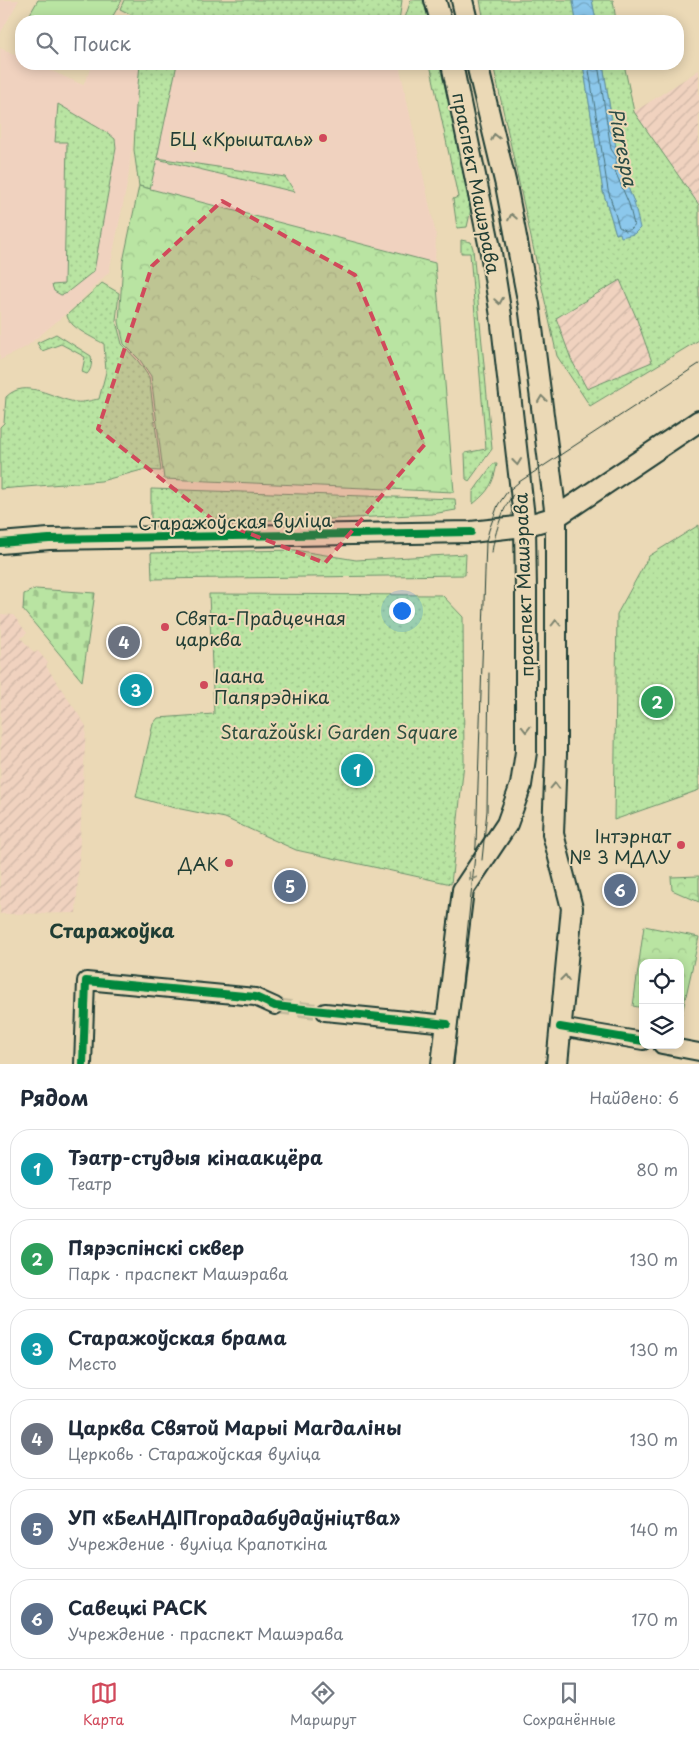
<!DOCTYPE html>
<html lang="ru">
<meta charset="utf-8">
<style>
:root{--surface:#fff;--page:#f6f6f7;--text:#1f2937;--muted:#747a83;--line:#e0e1e3;--accent:#d1495b}
body{margin:0;font-family:"Playpen Sans",sans-serif;background:var(--page);color:var(--text)}
.controls{position:absolute;right:15px;bottom:15px;display:grid;overflow:hidden;border-radius:10px;box-shadow:0 2px 12px #0003}
.controls button{width:45px;height:45px;display:grid;place-items:center;padding:0;border:0;border-bottom:1px solid var(--line);background:var(--surface);color:var(--text);font:25px sans-serif}
.you{position:absolute;left:401px;top:610px;width:18px;height:18px;margin:-12px;border:4px solid #fff;border-radius:50%;background:#1a73e8;box-shadow:0 0 0 8px #1a73e833}
.badge{display:grid;place-items:center;width:32px;height:32px;border-radius:50%;background:var(--accent);color:#fff;font-size:16px;font-weight:700}
.pin{position:absolute;translate:-50% -50%;border:2px solid #fff;box-shadow:0 1px 5px #0006}
.list{margin:0;padding:0;list-style:none}
h2{display:flex;justify-content:space-between;align-items:center;height:65px;margin:0;padding:0 20px;font-size:21px}
h2 small{font-size:16px;font-weight:400;color:var(--muted)}
.list li{display:grid;grid-template-columns:32px 1fr auto;gap:15px;align-items:center;box-sizing:border-box;height:80px;margin:0 10px 10px;padding:0 10px;border:1px solid var(--line);border-radius:20px}
.list b{display:block;font-size:19px;white-space:nowrap}
.list p{margin:0;font-size:16px;white-space:nowrap;color:var(--muted)}
.list em{font-size:16px;font-style:normal;color:var(--muted)}
.icon{flex:none;width:28px;height:28px;fill:none;stroke:currentColor;stroke-width:2;stroke-linecap:round;stroke-linejoin:round}
.map{position:relative;flex:none;width:699px;height:1064px;overflow:hidden}
.search{position:absolute;background:var(--surface);box-shadow:0 2px 12px #0003;left:15px;right:15px;top:15px;height:55px;display:flex;align-items:center;gap:12px;box-sizing:border-box;padding:0 18px;border-radius:20px;color:var(--muted);font-size:19px}
.sheet{height:605px;background:var(--surface)}
nav{display:flex;justify-content:space-around;align-items:center;box-sizing:border-box;height:70px;border-top:1px solid var(--line);background:var(--surface);font-size:14px;color:var(--muted)}
nav a{display:grid;justify-items:center;gap:2px}
nav .on{color:var(--accent)}
.map>svg:first-child{display:block}
.built{fill:#f0d2bf}
.industrial{fill:url(#industrial-furrows)}
.grass{fill:url(#grass-dots);stroke:#6c906b;fill-rule:evenodd}
.forest{fill:url(#forest-crowns);stroke:#6c906b}
.cemetery{fill:url(#cemetery-stones);stroke:#6c906b}
.garden{fill:#b9e4a2;stroke:#6c906b}
.water{fill:url(#water-waves);stroke:#6090a2}
.lines{fill:none;stroke-linecap:round;stroke-linejoin:round}
.shore{stroke:#4b757e;stroke-width:1}
.minor-tunnel{stroke:#c2ba9c;stroke-width:16;stroke-dasharray:16 8;stroke-linecap:butt}
.minor-casing{stroke:#1f3d34;stroke-width:20}
.major-casing{stroke:#1f3d34;stroke-width:24}
.minor{stroke:#ebd9b6;stroke-width:16}
.major{stroke:#ebd9b6;stroke-width:20}
.tram{stroke:#1f3d34;stroke-width:1}
.cycleway-casing{stroke:#ebd9b6;stroke-width:11}
.cycleway{stroke:#00873e;stroke-width:8}
.oneway{stroke:#7b836e}
.marked{fill:#d1495b;fill-opacity:0.2;stroke:#d1495b;stroke-width:4;stroke-dasharray:10 6;stroke-linejoin:round}
.poi-dot{fill:#d1495b;stroke:#ebd9b6;stroke-width:2}
.labels{text-anchor:middle;dominant-baseline:central;stroke-width:4;stroke-linejoin:round;paint-order:stroke}
.poi-label{font-size:18px;fill:#1f3d34;stroke:#ebd9b6;text-anchor:end}
.street-label{font-size:18px;fill:#1f3d34;stroke:#ebd9b6}
.park-label{font-size:18px;fill:#2e4e3f;stroke:#ebd9b6}
.water-label{font-size:19px;font-style:italic;fill:#2a4b46;stroke:#ebd9b6}
.neighbourhood-label{font-size:19px;font-weight:bold;fill:#1f3d34;stroke:#ebd9b6}
</style>
<div class="map">
<svg width="699" height="1064" viewBox="0 0 699 1064">
<defs>
<pattern id="industrial-furrows" width="10" height="10" patternUnits="userSpaceOnUse" patternTransform="scale(1.25)"><rect width="10" height="10" fill="#f0d2bf"/><path d="M-1 1l2-2M0 10L10 0M9 11l2-2" fill="none" stroke="#cdb5a5"/></pattern>
<pattern id="grass-dots" width="8" height="8" patternUnits="userSpaceOnUse" patternTransform="scale(1.25)"><rect width="8" height="8" fill="#b9e4a2"/><path d="M2 2h.1M6 6h.1" fill="none" stroke="#9fc48c" stroke-width="1.8" stroke-linecap="round"/></pattern>
<pattern id="forest-crowns" width="20" height="18" patternUnits="userSpaceOnUse" patternTransform="scale(1.25)"><rect width="20" height="18" fill="#b9e4a2"/><path d="M2 6a3 3 0 1 1 6 0M12 15a3 3 0 1 1 6 0" fill="none" stroke="#9fc48c"/></pattern>
<pattern id="cemetery-stones" width="16" height="16" patternUnits="userSpaceOnUse" patternTransform="scale(1.25)"><rect width="16" height="16" fill="#b9e4a2"/><path d="M2 7V4a2 2 0 0 1 4 0v3zM10 15v-3a2 2 0 0 1 4 0v3z" fill="#9fc48c"/></pattern>
<pattern id="water-waves" width="16" height="10" patternUnits="userSpaceOnUse" patternTransform="scale(1.25)"><rect width="16" height="10" fill="#8cc8ec"/><path d="M0 5q4-4 8 0t8 0" fill="none" stroke="#72a4c0"/></pattern>
</defs>
<rect width="100%" height="100%" fill="#ebd9b6"/>
<filter id="ink" filterUnits="userSpaceOnUse"><feTurbulence type="fractalNoise" baseFrequency=".02" numOctaves="2"/><feDisplacementMap in="SourceGraphic" scale="10" xChannelSelector="R" yChannelSelector="G"/><feConvolveMatrix kernelMatrix="1 2 1 2 8 2 1 2 1" color-interpolation-filters="sRGB"/></filter>
<g filter="url(#ink)">
<g class="built">
<polygon points="0,0 19,0 0,34"/>
<polygon points="0,48 21,57 21,64 36,64 83,85 93,64 141,64 128,180 109,272 74,307 26,347 0,360"/>
<polygon points="177,64 399,64 436,235 435,263 150,189"/>
</g>
<g class="industrial">
<polygon points="699,70 699,205 634,112"/>
<polygon points="620,280 636,317 652,363 587,389 571,359 556,318"/>
<polygon points="1,614 13,615 27,633 21,638 34,653 38,651 48,663 46,666 86,726 76,913 0,914"/>
</g>
<g class="grass">
<polygon points="124,0 402,0 399,21 144,21 120,9"/>
<polygon points="411,0 423,0 429,21 404,21"/>
<polygon points="480,0 573,0 576,21 484,21"/>
<polygon points="592,0 613,0 616,21 596,21"/>
<polygon points="140,64 177,64 157,158 285,177 295,192 157,159 150,189 139,186 134,150 136,106"/>
<polygon points="430,64 439,64 472,191 471,209 467,227 457,228 453,199 458,197"/>
<path d="M 493,64 L 583,64 L 603,191 L 616,234 L 620,233 L 634,202 L 620,169 L 622,159 L 616,148 L 603,64 L 624,64 L 634,112 L 699,205 L 699,340 L 590,406 L 557,356 ZM 620,280 L 636,317 L 652,362 L 587,389 L 571,359 L 556,318 Z"/>
<polygon points="58,104 109,134 115,139 116,148 94,271 65,294 61,295 54,291 52,285 64,284 67,142 55,142"/>
<polygon points="461,240 471,242 473,249 492,449 469,481 466,479 465,453 486,449 470,253 461,253"/>
<path d="M 102,283 L 119,293 L 116,321 L 122,344 L 138,361 L 149,377 L 161,471 L 142,470 L 101,481 L 0,489 L 0,427 L 4,423 L 6,397 C 26,377 53,399 76,402 C 83,403 92,400 99,399 L 106,372 L 104,344 C 94,338 68,327 67,315 Z"/>
<path d="M 56,334 L 91,356 C 92,362 92,369 87,374 L 82,372 L 85,357 L 61,344 L 42,351 L 37,343 Z"/>
<path d="M 493,464 L 497,464 C 493,484 489,491 473,504 L 473,492 Z"/>
<polygon points="151,489 455,499 456,510 432,514 333,519 151,522"/>
<polygon points="699,525 699,790 614,820 617,614 649,556"/>
<polygon points="295,550 356,560 466,554 465,575 152,579 151,553"/>
<polygon points="209,594 442,595 463,617 464,763 451,884 296,850 225,818 171,807 136,797 153,724 158,718 214,714"/>
</g>
<g class="forest">
<polygon points="139,186 435,263 454,492 164,479 151,376 140,360 124,344 119,322 123,262"/>
<polygon points="699,876 699,902 672,890 671,877"/>
<polygon points="644,926 699,937 682,1014 680,1014 680,963 643,963 643,1008 633,1006"/>
</g>
<polygon class="cemetery" points="35,589 95,593 82,681 23,610 24,594"/>
<polygon class="garden" points="38,0 122,0 110,21 26,21"/>
<g class="water">
<polygon points="573,0 592,0 596,21 576,21"/>
<polygon points="583,64 603,64 616,148 621,155 622,160 620,169 634,202 640,228 634,234 621,237 620,233 616,234 603,191"/>
</g>
<g class="lines">
<polyline class="shore" points="588,64 608,190 619,227 626,231 631,229 634,225 629,204 615,171 617,158 611,149 598,64"/>
<polyline class="minor-tunnel" points="275,1006 325,1012"/>
<defs>
<g id="minor">
<polyline points="325,1012 447,1024"/>
<polyline points="560,1027 643,1041"/>
<polyline points="662,1045 699,1052"/>
<polyline points="83,1064 86,981 255,997 275,1006"/>
</g>
<g id="major">
<polyline points="435,0 441,21"/>
<polyline points="462,0 467,21"/>
<polyline points="477,64 506,185 529,305 556,517 556,754 553,834 572,908 557,1064"/>
<polyline points="0,543 49,539 471,532 525,526 556,517 699,421"/>
<polyline points="442,1064 463,890 507,824 521,785 526,752 526,591 525,526 501,316 491,253 452,64"/>
</g>
</defs>
<use href="#minor" class="minor-casing"/>
<use href="#major" class="major-casing"/>
<use href="#minor" class="minor"/>
<use href="#major" class="major"/>
<g class="tram">
<path d="M 492,553 C 493,539 503,506 513,495"/>
<polyline points="482,860 487,811 489,673"/>
<polyline points="454,1064 476,845 486,541 489,530 498,505 507,492 519,482 699,364"/>
</g>
<defs>
<g id="cycleway">
<polyline points="0,543 49,539 471,532"/>
<polyline points="560,1027 643,1041"/>
<polyline points="83,1064 86,981 255,997 275,1006 447,1024"/>
</g>
</defs>
<use href="#cycleway" class="cycleway-casing"/>
<use href="#cycleway" class="cycleway"/>
</g>
<defs><path id="oneway-chevron" d="M-2-3.5L2.5 0L-2 3.5" fill="none" stroke-width="1.6" stroke-linecap="round" stroke-linejoin="round" transform="scale(1.25)"/></defs>
<g class="oneway">
<use href="#oneway-chevron" transform="translate(495 137) rotate(-103)"/>
<use href="#oneway-chevron" transform="translate(512 217) rotate(-101)"/>
<use href="#oneway-chevron" transform="translate(499 301) rotate(81)"/>
<use href="#oneway-chevron" transform="translate(542 399) rotate(-98)"/>
<use href="#oneway-chevron" transform="translate(517 462) rotate(83)"/>
<use href="#oneway-chevron" transform="translate(556 623) rotate(-90)"/>
<use href="#oneway-chevron" transform="translate(526 729) rotate(90)"/>
<use href="#oneway-chevron" transform="translate(555 786) rotate(-88)"/>
<use href="#oneway-chevron" transform="translate(472 877) rotate(124)"/>
<use href="#oneway-chevron" transform="translate(565 978) rotate(-84)"/>
</g>
</g>
<path class="marked" d="M 222,201 L 355,275 L 425,444 L 325,563 L 212,519 L 98,429 L 152,266 Z"/>
<g class="poi-dot">
<circle cx="323" cy="138" r="5"/>
<circle cx="165" cy="627" r="5"/>
<circle cx="204" cy="685" r="5"/>
<circle cx="681" cy="845" r="5"/>
<circle cx="229" cy="863" r="5"/>
</g>
<g class="labels">
<g class="poi-label">
<text x="313" y="138">БЦ «Крышталь»</text>
<text x="175" y="617" text-anchor="start">Свята-Прадцечная<tspan x="175" dy="21">царква</tspan></text>
<text x="214" y="675" text-anchor="start">Іаана<tspan x="214" dy="21">Папярэдніка</tspan></text>
<text x="671" y="835">Інтэрнат<tspan x="671" dy="21">№ 3 МДЛУ</tspan></text>
<text x="219" y="863">ДАК</text>
</g>
<g class="street-label">
<text transform="translate(477 183) rotate(79)">праспект Машэрава</text>
<text transform="translate(235 521) rotate(-1)">Старажоўская вуліца</text>
<text transform="translate(523 585) rotate(-92)">праспект Машэрава</text>
</g>
<g class="park-label">
<text x="339" y="731">Staražoŭski Garden Square</text>
</g>
<g class="water-label">
<text transform="translate(624 147) rotate(79)">Piarespa</text>
</g>
<g class="neighbourhood-label">
<text x="112" y="930">Старажоўка</text>
</g>
</g>
</svg>
<div class="controls">
<button><svg class="icon" aria-label="locate" viewBox="0 0 24 24"><circle cx="12" cy="12" r="6"/><path d="M12 2v4M12 18v4M2 12h4M18 12h4"/></svg></button>
<button><svg class="icon" aria-label="layers" viewBox="0 0 24 24"><path d="M12 4l9 5-9 5-9-5zM3 14l9 5 9-5"/></svg></button>
</div>
<div class="you"></div>
<div class="pin badge" style="left:357px;top:770px;background:#0f9aa8">1</div>
<div class="pin badge" style="left:657px;top:702px;background:#2e9e5b">2</div>
<div class="pin badge" style="left:136px;top:690px;background:#0f9aa8">3</div>
<div class="pin badge" style="left:124px;top:642px;background:#6b7280">4</div>
<div class="pin badge" style="left:290px;top:886px;background:#5c6f8a">5</div>
<div class="pin badge" style="left:620px;top:890px;background:#5c6f8a">6</div>
<div class="search"><svg class="icon" aria-label="search" viewBox="0 0 24 24"><circle cx="10" cy="10" r="6"/><path d="M15 15l6 6"/></svg>Поиск</div>
</div>
<section class="sheet">
<h2>Рядом<small>Найдено: 6</small></h2>
<ul class="list">
<li><span class="badge" style="background:#0f9aa8">1</span><div><b>Тэатр-студыя кінаакцёра</b><p>Театр</p></div><em>80 m</em></li>
<li><span class="badge" style="background:#2e9e5b">2</span><div><b>Пярэспінскі сквер</b><p>Парк · праспект Машэрава</p></div><em>130 m</em></li>
<li><span class="badge" style="background:#0f9aa8">3</span><div><b>Старажоўская брама</b><p>Место</p></div><em>130 m</em></li>
<li><span class="badge" style="background:#6b7280">4</span><div><b>Царква Святой Марыі Магдаліны</b><p>Церковь · Старажоўская вуліца</p></div><em>130 m</em></li>
<li><span class="badge" style="background:#5c6f8a">5</span><div><b>УП «БелНДІПгорадабудаўніцтва»</b><p>Учреждение · вуліца Крапоткіна</p></div><em>140 m</em></li>
<li><span class="badge" style="background:#5c6f8a">6</span><div><b>Савецкі РАСК</b><p>Учреждение · праспект Машэрава</p></div><em>170 m</em></li>
</ul>
</section>
<nav>
<a class="on"><svg class="icon" aria-label="map" viewBox="0 0 24 24"><path d="M3 6l6-2 6 2 6-2v14l-6 2-6-2-6 2zM9 4v14M15 6v14"/></svg>Карта</a>
<a><svg class="icon" aria-label="directions" viewBox="0 0 24 24"><path d="M12 3l9 9-9 9-9-9zM9 14v-3h6M13 9l2 2-2 2"/></svg>Маршрут</a>
<a><svg class="icon" aria-label="saved" viewBox="0 0 24 24"><path d="M7 4h10v16l-5-4-5 4z"/></svg>Сохранённые</a>
</nav>
